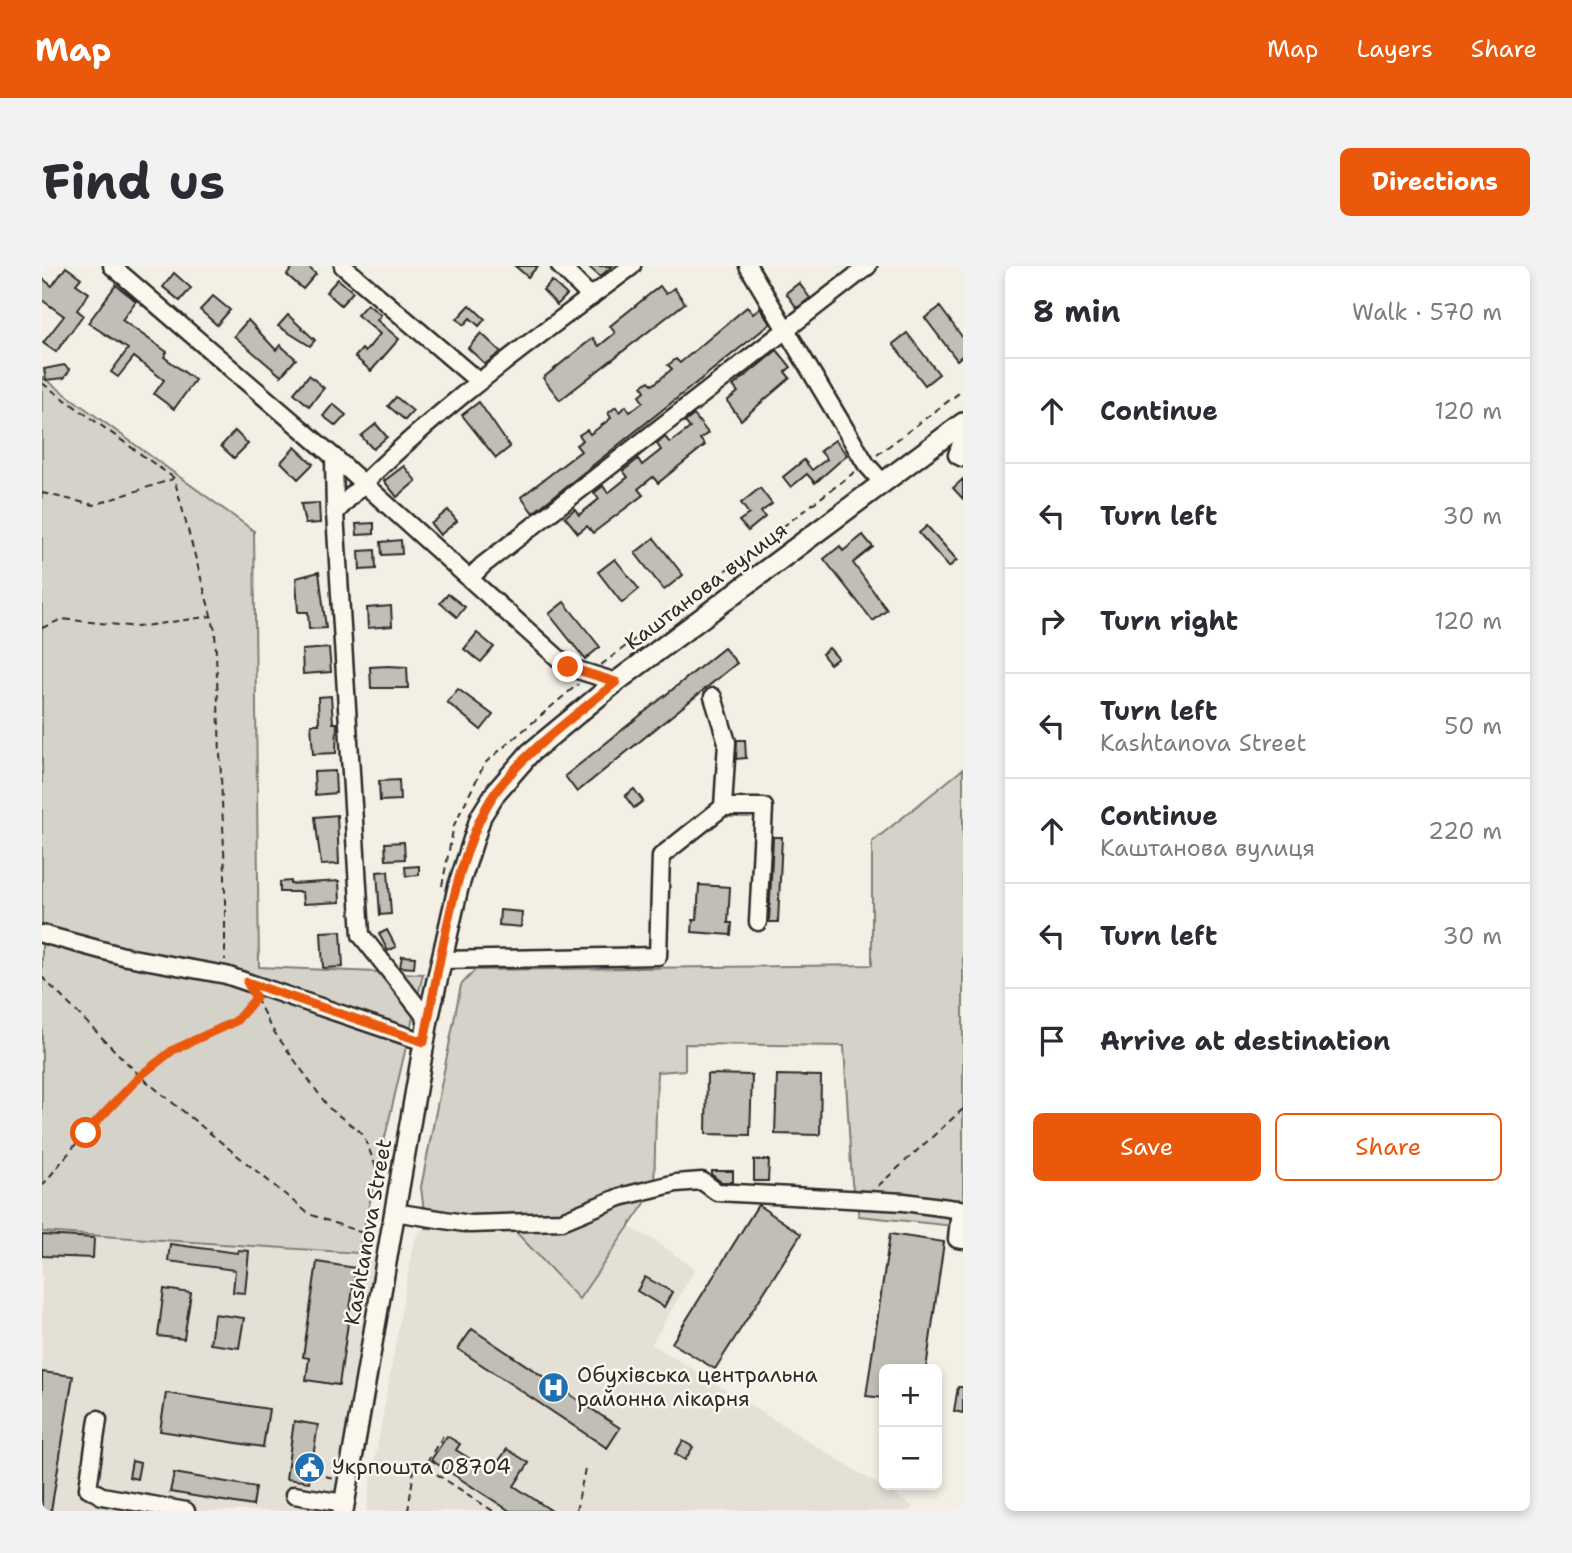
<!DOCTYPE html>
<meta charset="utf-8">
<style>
:root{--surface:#fff;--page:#f2f2f3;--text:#2b2b33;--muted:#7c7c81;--line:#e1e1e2;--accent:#ea580c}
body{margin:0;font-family:"Shantell Sans",sans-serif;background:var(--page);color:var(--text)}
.controls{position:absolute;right:21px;bottom:21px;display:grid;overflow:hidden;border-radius:10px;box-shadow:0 4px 10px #0003}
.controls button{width:63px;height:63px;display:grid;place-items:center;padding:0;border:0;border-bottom:2px solid var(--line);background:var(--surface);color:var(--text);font:35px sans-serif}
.stop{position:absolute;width:21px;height:21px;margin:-16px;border:5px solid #ea580c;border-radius:50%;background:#fff}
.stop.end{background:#ea580c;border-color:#fff;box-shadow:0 2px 7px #0008}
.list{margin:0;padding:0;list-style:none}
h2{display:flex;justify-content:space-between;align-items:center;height:91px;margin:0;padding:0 28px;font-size:30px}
h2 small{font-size:23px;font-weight:400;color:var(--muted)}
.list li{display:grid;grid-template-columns:46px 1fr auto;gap:21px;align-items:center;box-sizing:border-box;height:105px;padding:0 28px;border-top:2px solid var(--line)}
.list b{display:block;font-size:26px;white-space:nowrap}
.list p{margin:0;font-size:23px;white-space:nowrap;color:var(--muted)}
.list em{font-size:23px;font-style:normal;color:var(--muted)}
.actions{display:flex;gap:14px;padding:21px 28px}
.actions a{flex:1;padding:16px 0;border:2px solid var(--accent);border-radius:10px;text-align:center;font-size:24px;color:var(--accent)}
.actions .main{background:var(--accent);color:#fff}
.icon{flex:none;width:38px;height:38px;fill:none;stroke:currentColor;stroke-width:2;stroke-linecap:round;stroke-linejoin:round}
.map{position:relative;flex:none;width:921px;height:1245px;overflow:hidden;border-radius:10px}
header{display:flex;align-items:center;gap:42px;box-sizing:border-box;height:98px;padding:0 35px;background:var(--accent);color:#fff}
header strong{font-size:33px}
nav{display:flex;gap:38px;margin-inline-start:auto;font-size:24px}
.intro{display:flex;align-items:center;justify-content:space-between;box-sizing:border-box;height:168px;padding:0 42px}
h1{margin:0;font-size:49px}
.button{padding:18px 32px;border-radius:10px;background:var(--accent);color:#fff;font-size:24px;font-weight:700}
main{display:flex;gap:42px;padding:0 42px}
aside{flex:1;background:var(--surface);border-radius:10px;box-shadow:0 4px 10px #0003}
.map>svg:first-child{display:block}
.built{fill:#e4e0d6}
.green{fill:#d5d2c9;stroke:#807e7a;stroke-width:2}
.building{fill:#c0beb6;stroke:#2b2b2b;stroke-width:2}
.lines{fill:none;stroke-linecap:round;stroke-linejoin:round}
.minor-casing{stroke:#2b2b2b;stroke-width:21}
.major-casing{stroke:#2b2b2b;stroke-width:24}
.path{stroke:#2b2b2b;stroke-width:2;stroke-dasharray:7 5;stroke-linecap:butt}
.minor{stroke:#fbf7ec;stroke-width:16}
.major{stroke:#fbf7ec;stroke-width:19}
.route{stroke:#ea580c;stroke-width:9}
.labels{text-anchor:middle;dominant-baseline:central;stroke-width:5;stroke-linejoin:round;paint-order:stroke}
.street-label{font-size:21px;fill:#2b2b2b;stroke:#fbf7ec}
.poi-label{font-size:21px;fill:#2b2b2b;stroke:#fbf7ec;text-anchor:start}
</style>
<header>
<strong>Map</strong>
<nav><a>Map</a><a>Layers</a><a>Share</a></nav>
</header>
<div class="intro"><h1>Find us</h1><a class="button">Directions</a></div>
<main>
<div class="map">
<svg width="921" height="1245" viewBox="0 0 921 1245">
<rect width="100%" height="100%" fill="#f3efe4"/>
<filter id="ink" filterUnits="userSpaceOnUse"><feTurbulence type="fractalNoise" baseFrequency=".0143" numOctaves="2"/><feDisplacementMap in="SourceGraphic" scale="14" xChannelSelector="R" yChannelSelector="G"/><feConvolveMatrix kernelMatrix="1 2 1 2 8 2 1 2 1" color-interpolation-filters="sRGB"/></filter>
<g filter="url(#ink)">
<g class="built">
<polygon points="384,962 474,966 537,1033 588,962 611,973 653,1003 610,1078 871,1240 867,1245 324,1245 371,978 378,964"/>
<polygon points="0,966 345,988 301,1245 0,1245"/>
</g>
<g class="green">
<polygon points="0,111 212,265 217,701 381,708 316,987 0,966"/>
<polygon points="921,503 921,961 817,950 810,917 802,780 643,778 643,804 615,806 612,924 537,1033 474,966 384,962 379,921 419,719 433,704 830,699 830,576"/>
</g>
<g class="building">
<polygon points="252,0 265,0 274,8 261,23 245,9"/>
<polygon points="473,0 496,0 486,11"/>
<polygon points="546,0 570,0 558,11"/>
<polygon points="24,1 39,12 34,18 47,27 35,44 41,49 14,86 1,77 22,50 0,34 0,12 10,20"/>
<polygon points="132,7 149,22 138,35 121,21"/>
<polygon points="296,13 311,26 299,39 284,26"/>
<polygon points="510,15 525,29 515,39 501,24"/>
<polygon points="757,17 768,32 755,42 744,27"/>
<polygon points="74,19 94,35 80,54 125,86 122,91 153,114 132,143 112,128 122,114 92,91 76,111 69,106 86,83 46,57"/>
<polygon points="618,20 624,28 632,22 643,37 518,134 501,112 551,72 557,80 573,67 568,60"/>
<polygon points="171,30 188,44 175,59 158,44"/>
<polygon points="325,38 339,49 335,54 357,73 329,105 313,91 320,83 323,86 338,68 315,49"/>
<polygon points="428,39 443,53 437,60 428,52 422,59 415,53"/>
<polygon points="705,41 711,48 718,42 728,58 491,247 479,231 539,185 534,179 541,174 537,169 545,164 548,168 555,163 569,152 566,147 574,141 577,146 584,140 588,146 601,136 597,130 603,125 600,120 607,115 611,119 630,103 626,99 634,93 638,97"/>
<polygon points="898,41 921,72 921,89 915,94 883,52"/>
<polygon points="246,49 273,74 268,80 236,60"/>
<polygon points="206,54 234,84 238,79 254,93 239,110 192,70"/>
<polygon points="439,67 459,86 443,98 426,82"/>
<polygon points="865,67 897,108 883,119 851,78"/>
<polygon points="735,84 749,101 743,106 748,112 699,154 685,135 696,126 691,120"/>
<polygon points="22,99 28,104 22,112 4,114 2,103"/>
<polygon points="267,109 282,122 267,140 252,127"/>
<polygon points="354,131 371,145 363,154 346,140"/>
<polygon points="437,136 468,181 454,192 420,149"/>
<polygon points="291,138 304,149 294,160 281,150"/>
<polygon points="652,149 666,167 658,173 663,179 616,217 611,211 596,223 601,229 551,267 545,260 536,267 523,251 533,243 537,249 557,233 552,227 561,220 566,227 586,211 581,205 596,193 600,199 619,184 615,178 623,171 628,177 648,162 643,156"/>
<polygon points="334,158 345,171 331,183 319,170"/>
<polygon points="193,165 206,178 192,192 179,180"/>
<polygon points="793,174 805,189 773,217 765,208 749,221 741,211 762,194 770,204 785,193 778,185"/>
<polygon points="253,181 271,198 256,213 239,196"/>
<polygon points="362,200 374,215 355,231 342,215"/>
<polygon points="921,213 921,233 911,222"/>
<polygon points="718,222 730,238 719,246 723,251 706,265 697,255 707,248 699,237"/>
<polygon points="277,237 278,257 263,258 259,238"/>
<polygon points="406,244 415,255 398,269 389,258"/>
<polygon points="332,257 332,268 315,269 314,258"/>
<polygon points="885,260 915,294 907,301 877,267"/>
<polygon points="821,269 831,281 811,297 845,344 831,355 782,293 798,280 801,285"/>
<polygon points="612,272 641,309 622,324 593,287"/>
<polygon points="359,274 360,288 340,289 339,276"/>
<polygon points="333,284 334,303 318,304 317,285"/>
<polygon points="573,293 597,323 580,337 556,306"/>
<polygon points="277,306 284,362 267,363 266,346 256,346 254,312"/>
<polygon points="406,328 423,341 415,351 398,337"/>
<polygon points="522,336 558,381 543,393 507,348"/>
<polygon points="349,340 350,360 326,362 325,342"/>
<polygon points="435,367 452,381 439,396 422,383"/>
<polygon points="287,382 289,406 261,408 260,384"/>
<polygon points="682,382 695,397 535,526 523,510"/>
<polygon points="787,382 796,392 788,398 780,388"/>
<polygon points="346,400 365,401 366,422 329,422 328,401"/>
<polygon points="416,423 451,449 439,464 405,436"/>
<polygon points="289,430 291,457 295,457 294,487 271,488 269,458 277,458 276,431"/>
<polygon points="695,474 703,474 704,492 694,493"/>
<polygon points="293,505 294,527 273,529 272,506"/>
<polygon points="357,514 358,534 338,535 337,515"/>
<polygon points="592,523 601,535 592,542 583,530"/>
<polygon points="295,549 297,598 279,599 273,551"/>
<polygon points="731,571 740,571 736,656 727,656"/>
<polygon points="362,576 363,593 344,594 343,577"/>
<polygon points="377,600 377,609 364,610 363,601"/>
<polygon points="346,605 349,648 338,649 335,606"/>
<polygon points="249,615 249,618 297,615 298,636 261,638 260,626 238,626 238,616"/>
<polygon points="657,619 688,621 686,657 690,657 689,669 650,666 651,654 655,654"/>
<polygon points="458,644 480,646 479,661 457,659"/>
<polygon points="345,664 354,681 346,685 337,668"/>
<polygon points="299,665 301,701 281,702 279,666"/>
<polygon points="360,690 373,691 372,702 358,701"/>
<polygon points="665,808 710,809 708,869 664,868"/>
<polygon points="735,809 779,810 778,869 733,868"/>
<polygon points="712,894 727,894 726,915 712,915"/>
<polygon points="670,905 691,905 691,916 679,916 670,909"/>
<polygon points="716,939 759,968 673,1103 630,1077"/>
<polygon points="848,968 902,976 884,1103 842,1103 842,1132 824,1130"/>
<polygon points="0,969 52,972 51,992 0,990"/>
<polygon points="128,978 195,987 196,984 207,985 203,1027 191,1026 193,1004 126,995"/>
<polygon points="275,996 314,1002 297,1119 264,1114 267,1092 261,1091"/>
<polygon points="603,1011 630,1026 622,1041 595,1025"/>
<polygon points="122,1023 149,1027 142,1073 116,1070"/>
<polygon points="172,1048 202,1052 197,1082 168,1078"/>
<polygon points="430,1063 578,1162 565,1182 416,1083"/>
<polygon points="0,1106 31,1110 9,1245 0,1245"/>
<polygon points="916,1121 921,1121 921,1147 912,1145"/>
<polygon points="124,1127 227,1143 221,1181 118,1165"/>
<polygon points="252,1155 276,1159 267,1216 244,1213"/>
<polygon points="405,1170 418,1178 414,1184 449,1206 465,1183 487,1197 472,1220 510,1245 468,1245 389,1194"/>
<polygon points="641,1175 651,1181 643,1194 633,1188"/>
<polygon points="90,1195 98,1197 95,1213 87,1211"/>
<polygon points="132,1207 214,1221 211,1240 128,1226"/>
</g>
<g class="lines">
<defs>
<g id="minor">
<polyline points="70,0 292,191 526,401 574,416"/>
<polyline points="301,0 436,115"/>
<polyline points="518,0 549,31"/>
<polyline points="706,0 824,198 841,217"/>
<polyline points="921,172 915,189 921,192"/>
<polyline points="292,191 293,247 319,669 386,754"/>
<path d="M 293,247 C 381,152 487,77 590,0"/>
<polyline points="428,312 441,299 826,0"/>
<polyline points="671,431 685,476 681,541"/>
<polyline points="0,668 85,691 184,709 382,776"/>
<polyline points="399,694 616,690 619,590 681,541 722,541 716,656"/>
<polyline points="918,943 915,973 921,974"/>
<polyline points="352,946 428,958 520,955 578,931 634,917 660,915 675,926 862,936 921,944"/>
<polyline points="56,1153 46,1222 60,1230 144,1245"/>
<polyline points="252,1229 302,1237"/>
</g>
<polyline id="major" points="301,1245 386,754 416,622 439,550 454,526 488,487 574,416 921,157"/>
</defs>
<use href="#minor" class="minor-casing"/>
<use href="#major" class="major-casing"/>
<g class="path">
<polyline points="0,117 132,212 173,364 183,608 183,694"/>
<polyline points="835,189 921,124"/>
<polyline points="0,227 52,239 131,213"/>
<polyline points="0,362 20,353 95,361 170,350"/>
<polyline points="559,399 814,205"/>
<polyline points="400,620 412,559 443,497 536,418"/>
<polyline points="0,711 98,810 267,948 332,971"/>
<polyline points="214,732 228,760 287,842 321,868 341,919"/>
<polyline points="0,920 43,867 98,810 131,784 194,755 213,733"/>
<polyline points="836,920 921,843"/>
<polyline points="401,1170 384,1197 387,1203 451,1245"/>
<polyline points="271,1208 293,1212"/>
<polyline points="366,1245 373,1197 383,1197"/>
<polyline points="534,1245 543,1203"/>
</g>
<use href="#minor" class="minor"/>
<use href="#major" class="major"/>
</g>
</g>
<g class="lines" filter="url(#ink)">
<path class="route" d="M 44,867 L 98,810 L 131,784 L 194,755 L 214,732 L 205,716 L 382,776 C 396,707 414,579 455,524 C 488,481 533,450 574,416 L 526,401"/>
</g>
<defs>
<symbol id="hospital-disc" viewBox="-11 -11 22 22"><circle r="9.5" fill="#1f6fb2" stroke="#fbf7ec"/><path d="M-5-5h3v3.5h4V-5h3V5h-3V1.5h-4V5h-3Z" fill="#fff"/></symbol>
<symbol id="civic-disc" viewBox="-11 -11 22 22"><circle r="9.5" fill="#1f6fb2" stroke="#fbf7ec"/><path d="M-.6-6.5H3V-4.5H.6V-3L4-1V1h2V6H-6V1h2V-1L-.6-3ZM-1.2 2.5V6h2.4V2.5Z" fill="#fff"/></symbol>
</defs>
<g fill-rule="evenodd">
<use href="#hospital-disc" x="494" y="1104" width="35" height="35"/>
<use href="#civic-disc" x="250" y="1184" width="35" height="35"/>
</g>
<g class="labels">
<g class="street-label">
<text transform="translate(664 320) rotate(-37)">Каштанова вулиця</text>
<text transform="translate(326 966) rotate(-80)">Kashtanova Street</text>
</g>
<g class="poi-label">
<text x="535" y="1109">Обухівська центральна<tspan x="535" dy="24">районна лікарня</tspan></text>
<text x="290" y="1201">Укрпошта 08704</text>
</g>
</g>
</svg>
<div class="controls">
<button>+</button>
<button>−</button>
</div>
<div class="stop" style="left:44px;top:867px"></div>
<div class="stop end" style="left:526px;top:401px"></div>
</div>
<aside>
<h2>8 min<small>Walk · 570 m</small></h2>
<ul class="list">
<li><svg class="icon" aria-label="ahead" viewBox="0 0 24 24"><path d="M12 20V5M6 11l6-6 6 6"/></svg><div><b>Continue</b></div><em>120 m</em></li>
<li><svg class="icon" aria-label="left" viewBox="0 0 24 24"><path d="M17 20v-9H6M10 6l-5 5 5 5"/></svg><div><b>Turn left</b></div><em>30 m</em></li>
<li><svg class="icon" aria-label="right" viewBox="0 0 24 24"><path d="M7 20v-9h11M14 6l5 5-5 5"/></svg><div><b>Turn right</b></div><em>120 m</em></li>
<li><svg class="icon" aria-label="left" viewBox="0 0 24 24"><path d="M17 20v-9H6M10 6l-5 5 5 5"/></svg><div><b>Turn left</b><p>Kashtanova Street</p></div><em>50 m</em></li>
<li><svg class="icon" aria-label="ahead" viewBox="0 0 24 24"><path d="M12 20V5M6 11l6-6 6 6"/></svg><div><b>Continue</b><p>Каштанова вулиця</p></div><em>220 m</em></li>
<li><svg class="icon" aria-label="left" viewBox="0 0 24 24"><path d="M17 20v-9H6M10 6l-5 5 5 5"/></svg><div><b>Turn left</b></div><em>30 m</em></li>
<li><svg class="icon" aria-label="arrive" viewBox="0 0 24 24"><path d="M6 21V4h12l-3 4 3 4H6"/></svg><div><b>Arrive at destination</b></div></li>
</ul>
<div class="actions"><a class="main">Save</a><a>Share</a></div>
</aside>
</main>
